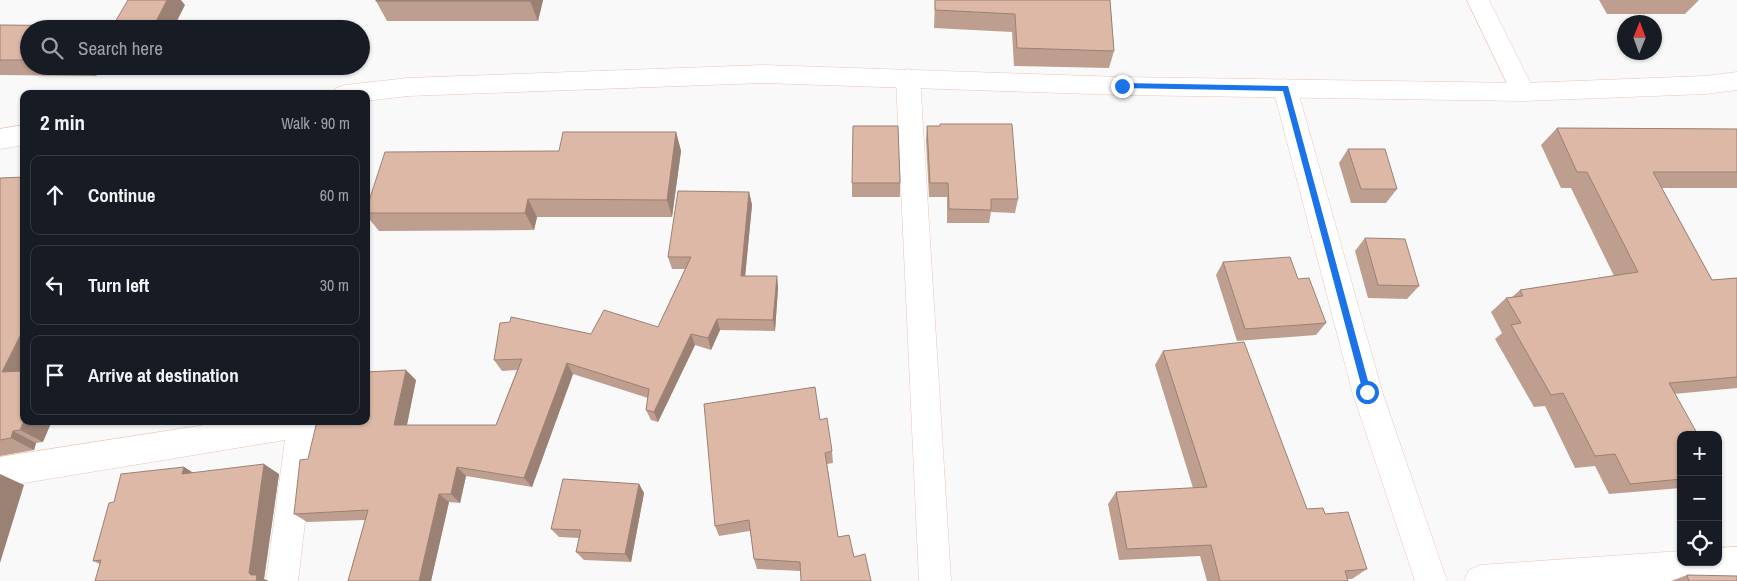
<!DOCTYPE html>
<meta charset="utf-8">
<style>
:root{--surface:#171b24;--page:#20242c;--text:#f1f3f6;--muted:#9ea1a6;--line:#363941}
body{margin:0;font-family:"Archivo Narrow",sans-serif;background:var(--page);color:var(--text)}
.controls{position:absolute;right:15px;bottom:15px;display:grid;overflow:hidden;border-radius:10px;box-shadow:0 1px 4px #0004}
.controls button{width:45px;height:45px;display:grid;place-items:center;padding:0;border:0;border-bottom:1px solid var(--line);background:var(--surface);color:var(--text);font:25px sans-serif}
.compass{position:absolute;left:1617px;top:15px;width:45px;height:45px;border-radius:50%;background:var(--surface);box-shadow:0 1px 4px #0004;rotate:1deg}
.stop{position:absolute;width:15px;height:15px;margin:-11px;border:4px solid #1a73e8;border-radius:50%;background:#fff}
.stop.end{background:#1a73e8;border-color:#fff;box-shadow:0 1px 5px #0008}
.list{margin:0;padding:0;list-style:none}
h2{display:flex;justify-content:space-between;align-items:center;height:65px;margin:0;padding:0 20px;font-size:21px}
h2 small{font-size:16px;font-weight:400;color:var(--muted)}
.list li{display:grid;grid-template-columns:32px 1fr auto;gap:15px;align-items:center;box-sizing:border-box;height:80px;margin:0 10px 10px;padding:0 10px;border:1px solid var(--line);border-radius:10px}
.list b{display:block;font-size:19px;white-space:nowrap}
.list em{font-size:16px;font-style:normal;color:var(--muted)}
.icon{flex:none;width:28px;height:28px;fill:none;stroke:currentColor;stroke-width:2;stroke-linecap:round;stroke-linejoin:round}
.map{position:relative;flex:none;width:1737px;height:581px;overflow:hidden}
.search{position:absolute;background:var(--surface);box-shadow:0 1px 4px #0004;left:20px;top:20px;width:350px;height:55px;display:flex;align-items:center;gap:12px;box-sizing:border-box;padding:0 18px;border-radius:28px;color:var(--muted);font-size:19px}
.panel{position:absolute;background:var(--surface);box-shadow:0 1px 4px #0004;left:20px;top:90px;width:350px;height:335px;border-radius:10px}
.map>svg:first-child{display:block}
.lines{fill:none;stroke-linecap:round;stroke-linejoin:round}
.street-casing{stroke:#eac5b3;stroke-width:1}
.secondary-casing{stroke:#eac5b3;stroke-width:1}
.street{fill:#fff;fill-rule:evenodd}
.secondary{fill:#fff;fill-rule:evenodd}
.wall{fill:#be9e8f}
.shaded-wall{fill:#9b8174}
.building{fill:#ddb8a6;stroke:#9b8174}
.route{fill:#1a73e8}
</style>
<div class="map">
<svg width="1737" height="581" viewBox="0 0 1737 581">
<rect width="100%" height="100%" fill="#f9f9f9"/>
<g class="lines">
<defs>
<g id="street">
<polygon points="1467,0 1489,0 1535,92 1532,98 1523,101 1514,98"/>
<polygon points="908,69 916,72 920,78 951,581 919,581 896,78 900,72"/>
<polygon points="1285,79 1294,82 1297,88 1382,391 1447,581 1415,581 1352,391 1273,88 1276,82"/>
<polygon points="230,421 317,421 298,581 266,581 285,440 0,487 0,457"/>
<polygon points="1737,547 1737,579 1710,581 1464,581 1469,570 1480,565 1681,551 1681,562 1718,562 1718,548"/>
</g>
<g id="secondary">
<polygon points="763,65 1121,77 1523,83 1705,76 1737,72 1737,90 1705,94 1523,101 1121,95 763,83 408,96 366,101 366,94 333,94 336,88 345,85 408,78"/>
<polygon points="24,125 24,145 0,149 0,129"/>
</g>
</defs>
<use href="#street" class="street-casing"/>
<use href="#secondary" class="secondary-casing"/>
<use href="#street" class="street"/>
<use href="#secondary" class="secondary"/>
</g>
<g class="wall">
<polygon points="543,0 538,21 387,21 376,1"/>
<polygon points="935,0 1110,0 1114,51 1109,68 1014,66 1012,32 934,28"/>
<polygon points="1599,0 1699,0 1685,14 1607,14"/>
<polygon points="0,25 103,26 105,29 29,29 29,66 102,66 96,76 0,75"/>
<polygon points="927,126 1018,199 1015,213 991,212 989,223 947,223 947,197 929,197 926,140"/>
<polygon points="1557,128 1737,129 1737,188 1662,188 1712,280 1737,278 1737,388 1674,394 1681,435 1681,488 1609,494 1595,466 1575,468 1545,406 1534,407 1495,339 1502,333 1491,312 1506,298 1511,298 1520,290 1614,276 1571,188 1561,188 1541,145"/>
<polygon points="676,132 681,151 672,217 537,217 534,230 379,231 366,215 366,210 559,151"/>
<polygon points="1348,149 1397,189 1386,203 1351,203 1339,163"/>
<polygon points="0,178 24,421 43,442 36,443 34,450 0,456"/>
<rect x="852" y="183" width="48" height="14"/>
<polygon points="749,192 752,205 745,276 777,276 778,288 775,331 720,330 711,350 695,345 658,422 651,420 646,410 648,398 573,374 532,487 466,476 460,503 449,502 431,581 348,581 365,520 307,522 294,514 308,459 416,380 407,425 496,425 517,370 502,371 494,360 591,334 658,327 685,269 672,269 668,257"/>
<polygon points="1365,238 1419,286 1407,299 1368,298 1355,251"/>
<polygon points="1223,262 1298,279 1326,323 1316,335 1237,341 1216,275"/>
<polygon points="1163,351 1307,509 1325,514 1367,569 1352,579 1348,579 1348,581 1207,581 1200,556 1119,560 1108,504 1116,492 1193,488 1155,365"/>
<polygon points="820,420 832,451 833,463 827,464 838,537 801,571 757,569 754,559 750,531 719,536 715,526"/>
<polygon points="184,467 193,473 279,474 264,579 100,564 93,561 114,502"/>
<polygon points="639,484 644,493 631,562 584,560 576,552 579,538 559,537 551,529"/>
<polygon points="1687,575 1737,581 1671,581"/>
</g>
<g class="shaded-wall">
<polygon points="167,0 181,0 185,5 173,29 152,29"/>
<polygon points="530,0 543,0 538,21 530,1"/>
<polygon points="87,66 102,66 96,76"/>
<polygon points="676,132 681,151 672,217 667,200"/>
<polygon points="749,192 752,205 744,288 741,276"/>
<polygon points="528,199 537,217 534,230 525,213"/>
<polygon points="777,276 778,288 775,331 773,320"/>
<polygon points="717,319 720,330 711,350 708,338"/>
<polygon points="24,328 24,385 2,372"/>
<polygon points="691,334 695,345 658,422 654,412"/>
<polygon points="567,363 573,374 532,487 524,478"/>
<polygon points="406,370 416,380 405,434 394,425"/>
<polygon points="24,421 52,421 43,442 20,430"/>
<polygon points="13,431 36,443 34,450 11,438"/>
<polygon points="264,464 279,474 264,579 269,581 256,581 249,573"/>
<polygon points="184,467 200,477 182,474"/>
<polygon points="457,467 466,476 460,503 451,494"/>
<polygon points="0,474 24,485 0,563"/>
<polygon points="639,484 644,493 631,562 625,554"/>
<polygon points="439,494 449,502 431,581 419,581"/>
</g>
<g class="building">
<polygon points="128,0 167,0 152,29 111,29"/>
<rect x="376" y="0" width="154" height="1"/>
<polygon points="935,0 1110,0 1114,51 1017,48 1015,14 935,10"/>
<polygon points="0,25 103,26 101,29 29,29 29,60 0,60"/>
<polygon points="940,124 1012,124 1018,199 991,199 991,210 949,209 948,183 930,183 927,126 940,126"/>
<polygon points="853,126 898,126 900,183 852,183"/>
<polygon points="1557,128 1737,129 1737,172 1653,172 1712,280 1737,278 1737,377 1669,383 1698,435 1681,435 1681,479 1630,484 1615,454 1595,456 1563,393 1551,395 1511,325 1521,323 1506,298 1523,296 1520,290 1638,272 1587,172 1577,172"/>
<polygon points="563,132 676,132 667,200 528,199 525,213 366,213 366,210 385,152 559,151"/>
<polygon points="1348,149 1385,149 1397,189 1361,189"/>
<polygon points="24,177 24,328 2,372 24,371 24,421 20,430 13,431 11,438 0,440 0,178"/>
<polygon points="678,191 749,192 741,276 777,276 773,320 717,319 708,338 691,334 654,412 646,410 649,389 567,363 524,478 457,467 451,494 439,494 419,581 348,581 368,510 294,514 300,460 308,459 317,421 366,421 366,372 406,370 394,425 496,425 522,359 494,360 500,323 510,322 511,317 591,334 604,310 658,327 691,257 668,257"/>
<polygon points="1365,238 1405,239 1419,286 1378,285"/>
<polygon points="1290,257 1298,279 1309,278 1326,323 1245,329 1223,262"/>
<polygon points="1244,342 1307,509 1323,508 1325,514 1348,512 1367,569 1345,571 1348,581 1220,581 1211,545 1127,549 1116,492 1207,487 1163,351"/>
<polygon points="815,387 820,420 827,418 832,451 825,453 838,537 849,535 854,557 865,554 871,581 801,581 800,562 754,559 749,520 715,526 704,404"/>
<polygon points="264,464 249,573 251,575 257,575 256,581 95,581 101,560 93,561 109,503 114,502 121,474 184,467 182,474"/>
<polygon points="563,479 639,484 625,554 576,552 581,530 551,529"/>
<polygon points="1687,575 1737,576 1737,581 1689,581"/>
</g>
<polygon class="route" points="1122,83 1288,86 1371,392 1370,394 1367,395 1363,392 1283,91 1122,88 1118,86"/>
</svg>
<div class="controls">
<button>+</button>
<button>−</button>
<button><svg class="icon" aria-label="locate" viewBox="0 0 24 24"><circle cx="12" cy="12" r="6"/><path d="M12 2v4M12 18v4M2 12h4M18 12h4"/></svg></button>
</div>
<svg class="compass" viewBox="-18 -18 36 36"><path d="M0-13l5 13h-10z" fill="#e53935"/><path d="M0 13l5-13h-10z" fill="#9ea1a6"/></svg>
<div class="stop" style="left:1367px;top:392px"></div>
<div class="stop end" style="left:1122px;top:86px"></div>
<div class="search"><svg class="icon" aria-label="search" viewBox="0 0 24 24"><circle cx="10" cy="10" r="6"/><path d="M15 15l6 6"/></svg>Search here</div>
<section class="panel">
<h2>2 min<small>Walk · 90 m</small></h2>
<ul class="list">
<li><svg class="icon" aria-label="ahead" viewBox="0 0 24 24"><path d="M12 20V5M6 11l6-6 6 6"/></svg><div><b>Continue</b></div><em>60 m</em></li>
<li><svg class="icon" aria-label="left" viewBox="0 0 24 24"><path d="M17 20v-9H6M10 6l-5 5 5 5"/></svg><div><b>Turn left</b></div><em>30 m</em></li>
<li><svg class="icon" aria-label="arrive" viewBox="0 0 24 24"><path d="M6 21V4h12l-3 4 3 4H6"/></svg><div><b>Arrive at destination</b></div></li>
</ul>
</section>
</div>
